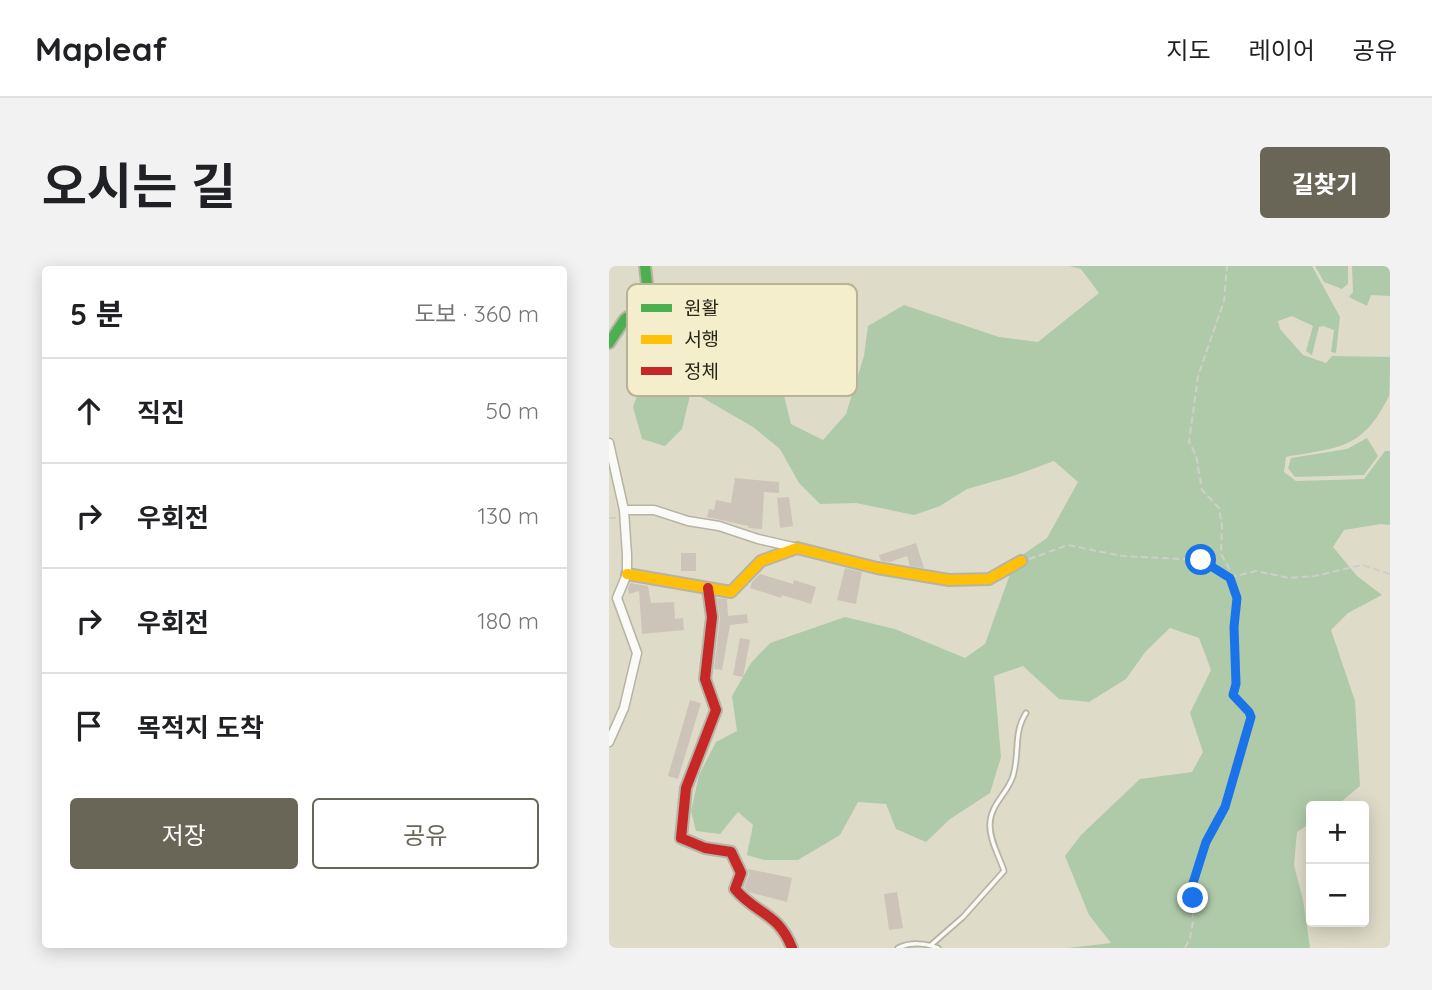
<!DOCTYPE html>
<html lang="ko">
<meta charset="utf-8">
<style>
:root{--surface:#fff;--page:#f2f2f2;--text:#202124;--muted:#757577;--line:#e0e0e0;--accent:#696557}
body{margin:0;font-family:Quicksand,"Noto Sans KR",sans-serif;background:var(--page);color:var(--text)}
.controls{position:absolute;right:21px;bottom:21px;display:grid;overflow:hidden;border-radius:7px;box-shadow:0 4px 18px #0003}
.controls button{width:63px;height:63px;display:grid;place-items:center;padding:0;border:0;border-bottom:2px solid var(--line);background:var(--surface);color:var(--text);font:35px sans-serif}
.stop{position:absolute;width:21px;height:21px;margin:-16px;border:5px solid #1a73e8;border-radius:50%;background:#fff}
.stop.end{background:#1a73e8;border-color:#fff;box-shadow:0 2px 7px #0008}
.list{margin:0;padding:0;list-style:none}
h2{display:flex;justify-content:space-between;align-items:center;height:91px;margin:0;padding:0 28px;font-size:30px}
h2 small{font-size:23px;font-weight:400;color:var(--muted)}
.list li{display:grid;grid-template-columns:46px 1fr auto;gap:21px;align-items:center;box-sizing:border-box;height:105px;padding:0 28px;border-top:2px solid var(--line)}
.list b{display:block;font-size:26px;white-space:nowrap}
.list em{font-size:23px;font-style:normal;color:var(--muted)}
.actions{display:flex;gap:14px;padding:21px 28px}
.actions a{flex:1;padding:16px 0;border:2px solid var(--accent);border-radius:7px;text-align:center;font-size:24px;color:var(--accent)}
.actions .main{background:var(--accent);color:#fff}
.icon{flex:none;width:38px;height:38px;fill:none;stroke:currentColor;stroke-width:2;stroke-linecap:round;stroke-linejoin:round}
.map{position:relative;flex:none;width:781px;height:682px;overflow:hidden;border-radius:7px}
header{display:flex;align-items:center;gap:42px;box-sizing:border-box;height:98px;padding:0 35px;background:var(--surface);border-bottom:2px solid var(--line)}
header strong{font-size:33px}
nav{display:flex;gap:38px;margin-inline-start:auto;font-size:24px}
.intro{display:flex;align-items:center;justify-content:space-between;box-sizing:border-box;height:168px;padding:0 42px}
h1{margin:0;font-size:49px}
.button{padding:18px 32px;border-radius:7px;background:var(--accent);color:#fff;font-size:24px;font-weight:700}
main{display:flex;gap:42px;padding:0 42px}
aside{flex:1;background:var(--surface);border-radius:7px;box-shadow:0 4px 18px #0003}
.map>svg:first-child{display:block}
.green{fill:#afcaa9}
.building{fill:#ccc4b9}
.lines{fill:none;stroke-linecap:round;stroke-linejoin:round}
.lane-casing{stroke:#b7b4a5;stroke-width:7}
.street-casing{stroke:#b7b4a5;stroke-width:11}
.fast-casing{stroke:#b7b4a5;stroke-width:14}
.slow-casing{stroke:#b7b4a5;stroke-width:14}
.jam-casing{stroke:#b7b4a5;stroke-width:14}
.path{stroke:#cfcec9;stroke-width:2;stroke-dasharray:7 3.5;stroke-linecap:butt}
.lane{stroke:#fafaf7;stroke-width:3.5}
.street{stroke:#fafaf7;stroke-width:8}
.fast{stroke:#4caf50;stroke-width:10}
.slow{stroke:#ffc107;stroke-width:10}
.jam{stroke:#c62828;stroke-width:10}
.route{stroke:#1a73e8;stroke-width:9}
.key{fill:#f5eecd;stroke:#b8b297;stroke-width:2}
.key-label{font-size:19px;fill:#29261a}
</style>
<header>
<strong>Mapleaf</strong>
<nav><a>지도</a><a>레이어</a><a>공유</a></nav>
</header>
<div class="intro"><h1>오시는 길</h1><a class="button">길찾기</a></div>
<main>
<aside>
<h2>5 분<small>도보 · 360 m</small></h2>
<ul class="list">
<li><svg class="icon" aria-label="ahead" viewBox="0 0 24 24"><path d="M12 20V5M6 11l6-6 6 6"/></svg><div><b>직진</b></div><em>50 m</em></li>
<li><svg class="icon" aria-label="right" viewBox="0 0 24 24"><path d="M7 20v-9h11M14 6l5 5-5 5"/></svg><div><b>우회전</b></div><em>130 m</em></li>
<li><svg class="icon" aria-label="right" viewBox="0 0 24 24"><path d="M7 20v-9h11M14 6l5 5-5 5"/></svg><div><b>우회전</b></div><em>180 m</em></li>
<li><svg class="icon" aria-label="arrive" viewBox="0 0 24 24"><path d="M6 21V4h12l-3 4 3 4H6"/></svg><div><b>목적지 도착</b></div></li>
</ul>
<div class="actions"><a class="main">저장</a><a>공유</a></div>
</aside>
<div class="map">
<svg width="781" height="682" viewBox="0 0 781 682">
<rect width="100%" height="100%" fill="#dfdbc9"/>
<g class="green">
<path d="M 460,0 L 703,0 L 731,51 L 727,87 L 722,86 L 725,64 L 714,60 L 710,61 L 703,89 L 697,85 L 704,60 L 683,50 L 669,55 L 671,63 L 694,89 L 717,97 L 723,90 L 781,91 C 781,101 781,121 780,130 C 753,184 731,181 677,191 L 675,206 L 687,215 L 755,213 L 776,185 L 781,185 L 781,259 L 772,258 L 735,264 L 724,281 L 748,310 L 773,329 L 739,347 L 722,364 L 746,435 L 751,520 L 727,540 L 702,540 L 702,557 L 688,566 L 685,599 L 694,634 L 701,682 L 459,682 L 502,677 L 480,649 L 456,590 L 472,569 L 531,513 L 583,506 L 594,486 L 581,447 L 602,404 L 590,372 L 561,362 L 537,385 L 517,413 L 480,436 L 450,433 L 414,400 L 385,410 L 392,491 L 381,527 L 341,553 L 317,576 L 287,563 L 277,538 L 249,536 L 231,569 L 189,594 L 155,594 L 138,589 L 144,559 L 129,546 L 111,568 L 87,565 L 82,545 L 90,509 L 107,476 L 128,465 L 123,430 L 142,397 L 161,377 L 236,351 L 286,363 L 356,392 L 376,378 L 406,294 L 438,272 L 469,216 L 445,195 L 404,210 L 358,223 L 331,240 L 305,249 L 247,237 L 211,238 L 190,217 L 171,183 L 144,161 L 82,125 L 73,163 L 56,180 L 33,173 L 24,141 L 41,95 L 132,122 L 147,114 L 124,81 L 108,41 L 128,33 L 174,57 L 184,75 L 170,110 L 182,158 L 214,174 L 237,148 L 255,90 L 259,60 L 295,39 L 390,71 L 429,76 L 490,27 L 472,3 Z"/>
<polygon points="706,0 739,0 739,18 733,23 715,16"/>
<polygon points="743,0 781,0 781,30 762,29 758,40 740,31 744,26"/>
<polygon points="758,172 769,190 755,209 686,211 679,202 682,192 738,183"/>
</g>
<g class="building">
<polygon points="126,212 170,216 170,227 155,226 153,263 139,262 140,260 98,251 100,243 105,244 107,234 122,237"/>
<polygon points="180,231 184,260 171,262 168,232"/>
<polygon points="307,277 315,302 301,300 298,290 281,296 272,295 270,289"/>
<rect x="72" y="287" width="15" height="18"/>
<polygon points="236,302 253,306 247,338 228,334"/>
<polygon points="151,308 184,318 185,314 207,321 202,338 173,329 172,332 141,322 143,316"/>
<polygon points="21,317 39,320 42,337 65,336 66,353 74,352 75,364 33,368 30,325 20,328 19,323"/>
<polygon points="108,332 118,333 119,350 138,348 139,357 121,359 113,404 105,403 111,352"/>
<polygon points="131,372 141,374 134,411 124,409"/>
<polygon points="81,434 92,437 69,513 59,510"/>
<polygon points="139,603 183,612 178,636 139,626 135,621 140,609"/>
<polygon points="288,626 294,662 280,664 275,628"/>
</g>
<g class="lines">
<defs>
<g id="lane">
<path d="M 322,679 L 354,651 L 395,605 C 391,592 380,573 381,558 C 381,539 399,527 404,510 C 411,487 404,467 417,447"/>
<path d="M 289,682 C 301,676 317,677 329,682"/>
</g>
<g id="street">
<polyline points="0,177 15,244 18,289 18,308 8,332 28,387 15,442 0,476"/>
<polyline points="15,244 45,244 79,255 110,260 149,273 188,282"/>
</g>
<polyline id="fast" points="0,77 16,53 40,36 36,0"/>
<polyline id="slow" points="18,308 122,326 152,295 188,282 268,302 340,314 380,313 412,295"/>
<path id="jam" d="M 99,322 L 103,351 L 96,413 L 107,444 L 77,522 L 72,572 L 96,582 L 122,586 L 132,607 L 126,623 C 148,649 169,646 183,682"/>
</defs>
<use href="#lane" class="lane-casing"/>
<use href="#street" class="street-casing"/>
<use href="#fast" class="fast-casing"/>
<use href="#slow" class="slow-casing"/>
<use href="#jam" class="jam-casing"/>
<g class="path">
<polyline points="0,252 7,252"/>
<polyline points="420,293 459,279 513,290 592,294 618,312 647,305 680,312 706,310 753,299 781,308"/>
<polyline points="576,682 581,672 584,656 584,617 597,576 616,541 642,451 640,446 624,429 627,418 625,345 628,336 620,302 612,288 613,260 610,242 593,224 587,189 580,176 589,110 615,35 618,0"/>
</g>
<use href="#lane" class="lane"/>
<use href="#street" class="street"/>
<use href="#fast" class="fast"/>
<use href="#slow" class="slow"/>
<use href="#jam" class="jam"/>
</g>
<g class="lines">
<polyline class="route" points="584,632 584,617 597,576 616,541 642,451 640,446 624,429 627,418 625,361 628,332 621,312 592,294"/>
</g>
<rect x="18" y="18" width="230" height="112" rx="10" class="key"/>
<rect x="32" y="38" width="31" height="8" fill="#4caf50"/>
<rect x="32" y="69" width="31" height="9" fill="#ffc107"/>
<rect x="32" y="101" width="31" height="8" fill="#c62828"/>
<g class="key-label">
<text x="75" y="49">원활</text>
<text x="75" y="80">서행</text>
<text x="75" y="112">정체</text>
</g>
</svg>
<div class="controls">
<button>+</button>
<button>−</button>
</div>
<div class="stop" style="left:592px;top:294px"></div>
<div class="stop end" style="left:584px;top:632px"></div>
</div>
</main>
